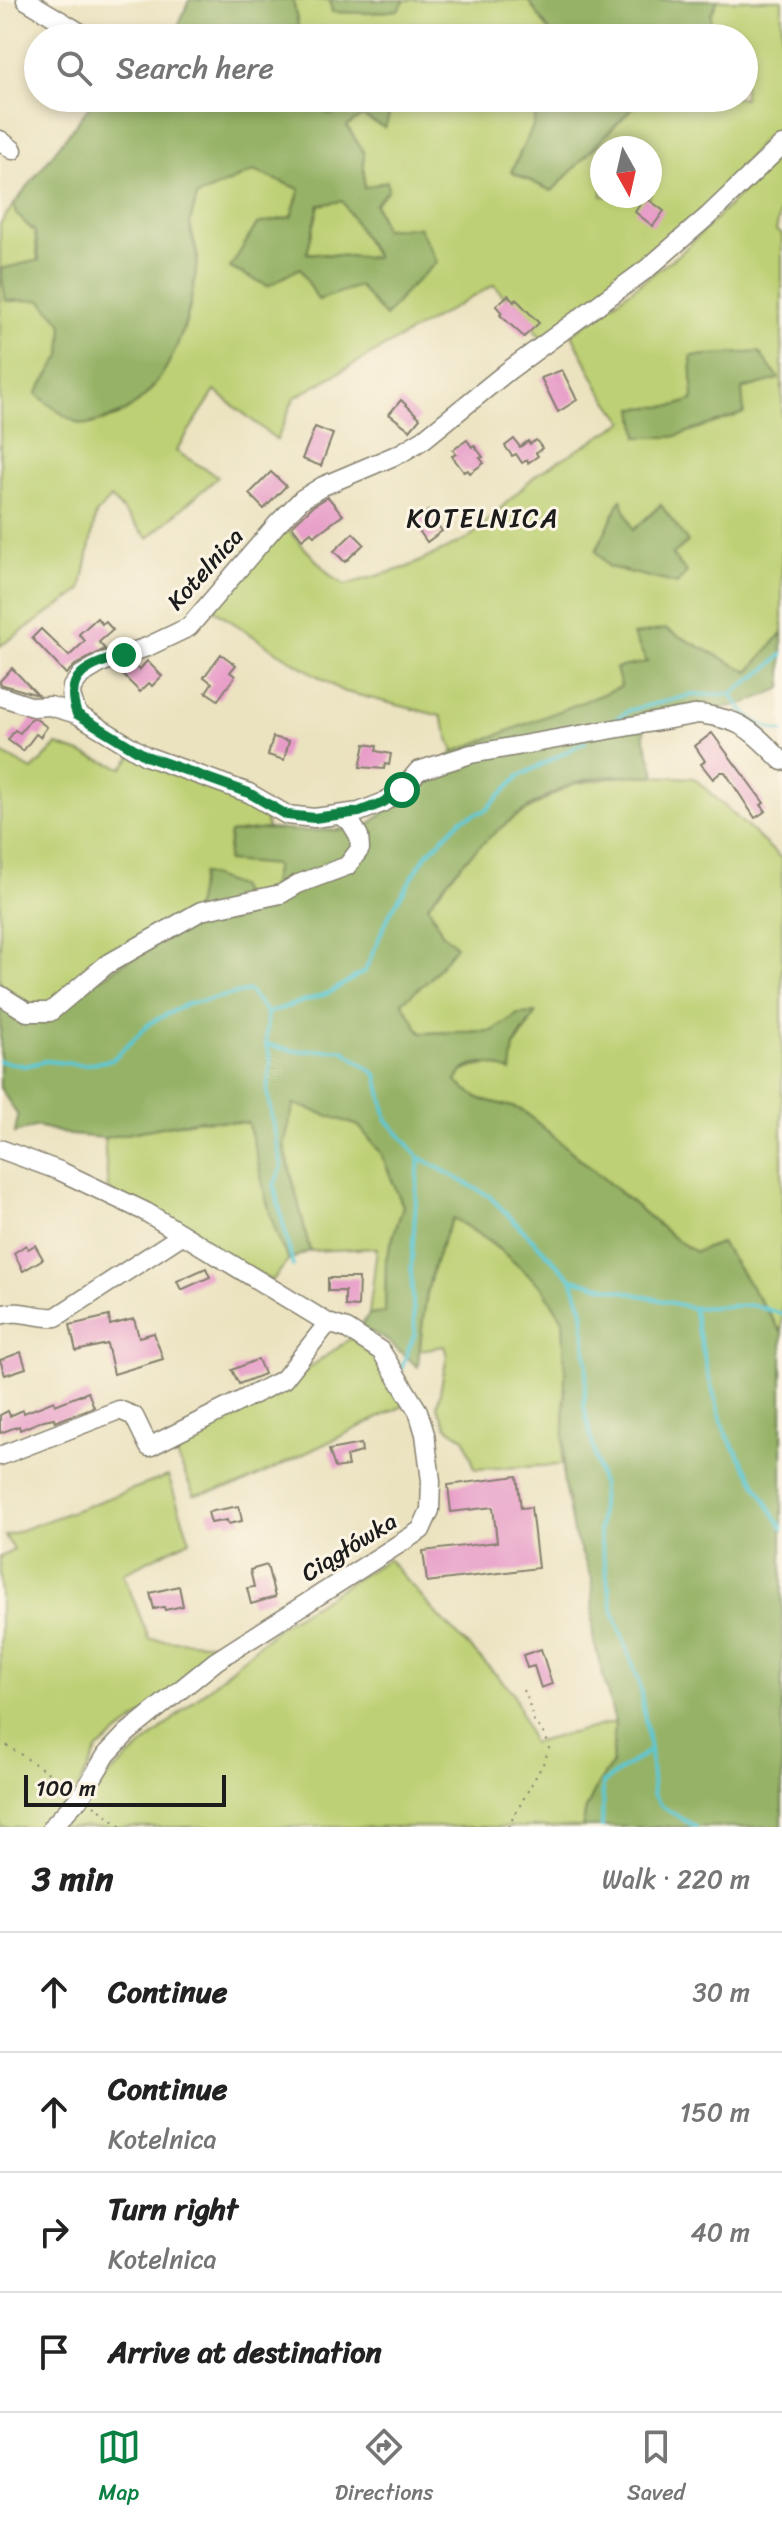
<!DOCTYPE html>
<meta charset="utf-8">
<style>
:root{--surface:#fff;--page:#f2f2f2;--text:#222;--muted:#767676;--line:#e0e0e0;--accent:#0b8043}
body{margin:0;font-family:Sriracha,sans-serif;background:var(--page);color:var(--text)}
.compass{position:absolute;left:590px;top:136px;width:72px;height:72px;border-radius:50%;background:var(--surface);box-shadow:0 4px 12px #0003;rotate:172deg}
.scale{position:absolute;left:24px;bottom:20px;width:202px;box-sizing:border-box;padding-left:8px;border:4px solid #1c1c1c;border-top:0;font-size:22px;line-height:28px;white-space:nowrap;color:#1c1c1c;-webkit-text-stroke:6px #fcf5e5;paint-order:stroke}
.stop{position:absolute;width:24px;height:24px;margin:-18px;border:6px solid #0b8043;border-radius:50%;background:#fff}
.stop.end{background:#0b8043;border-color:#fff;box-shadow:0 2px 8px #0008}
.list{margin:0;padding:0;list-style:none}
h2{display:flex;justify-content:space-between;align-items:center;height:104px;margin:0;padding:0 32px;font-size:34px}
h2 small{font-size:26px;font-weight:400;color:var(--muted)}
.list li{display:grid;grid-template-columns:52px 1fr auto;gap:24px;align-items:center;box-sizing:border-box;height:120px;padding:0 32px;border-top:2px solid var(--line)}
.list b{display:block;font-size:30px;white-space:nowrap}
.list p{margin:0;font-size:26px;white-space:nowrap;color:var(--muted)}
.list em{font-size:26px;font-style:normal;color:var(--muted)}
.icon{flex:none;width:44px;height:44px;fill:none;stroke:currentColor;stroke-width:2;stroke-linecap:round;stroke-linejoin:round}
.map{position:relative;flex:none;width:782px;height:1827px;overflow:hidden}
.search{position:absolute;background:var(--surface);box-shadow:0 4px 12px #0003;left:24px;right:24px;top:24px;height:88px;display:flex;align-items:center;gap:20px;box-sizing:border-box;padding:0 28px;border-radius:44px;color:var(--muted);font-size:30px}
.sheet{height:584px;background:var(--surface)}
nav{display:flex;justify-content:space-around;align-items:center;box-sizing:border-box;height:112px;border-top:2px solid var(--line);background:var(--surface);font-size:22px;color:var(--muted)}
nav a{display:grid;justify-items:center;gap:4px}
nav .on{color:var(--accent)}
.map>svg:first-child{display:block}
.green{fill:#bdd074;stroke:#6c7648;stroke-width:2;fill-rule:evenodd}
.forest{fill:#96b266;stroke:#596741;stroke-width:2;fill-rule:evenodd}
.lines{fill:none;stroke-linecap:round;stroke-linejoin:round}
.stream{stroke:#5bc7d3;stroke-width:4}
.building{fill:#e79cc8}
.minor-casing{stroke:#847f6e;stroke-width:21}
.path{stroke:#847f6e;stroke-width:2;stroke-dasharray:2 6;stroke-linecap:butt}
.minor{stroke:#fff;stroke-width:18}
.route{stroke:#0b8043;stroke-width:10}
.labels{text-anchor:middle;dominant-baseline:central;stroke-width:6;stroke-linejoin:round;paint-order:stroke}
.street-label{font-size:24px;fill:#1c1c1c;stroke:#fcf5e5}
.neighbourhood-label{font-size:26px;letter-spacing:2px;fill:#1c1c1c;stroke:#fcf5e5}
</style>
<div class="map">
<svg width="782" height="1827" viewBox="0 0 782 1827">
<rect width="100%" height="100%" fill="#fcf5e5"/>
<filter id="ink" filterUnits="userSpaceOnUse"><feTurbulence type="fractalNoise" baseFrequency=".0125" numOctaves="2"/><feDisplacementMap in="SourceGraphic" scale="16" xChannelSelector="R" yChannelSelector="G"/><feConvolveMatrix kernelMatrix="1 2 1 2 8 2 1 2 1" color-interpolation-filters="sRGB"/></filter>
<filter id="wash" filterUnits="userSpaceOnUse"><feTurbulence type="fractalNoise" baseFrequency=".006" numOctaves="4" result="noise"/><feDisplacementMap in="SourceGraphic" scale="32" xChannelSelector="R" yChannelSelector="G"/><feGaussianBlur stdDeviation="1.8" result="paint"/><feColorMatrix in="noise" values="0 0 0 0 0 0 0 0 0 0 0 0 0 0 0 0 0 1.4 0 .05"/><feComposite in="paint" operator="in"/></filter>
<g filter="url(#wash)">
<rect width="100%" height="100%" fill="#ebe2bf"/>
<g class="green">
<polygon points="293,0 330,0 332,12 371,13 397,10 405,0 528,0 554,38 431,38 415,23 390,38 296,38 300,35"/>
<path d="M 718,0 L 782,0 L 782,136 L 760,142 L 730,185 L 666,246 L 542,339 L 494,285 L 294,398 L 277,440 L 215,391 L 176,451 L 218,477 L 148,538 L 111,498 L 96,514 L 81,591 L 0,646 L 0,224 L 14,204 L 16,214 L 35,232 L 42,300 L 64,324 L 61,356 L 76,422 L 88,425 L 119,416 L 171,354 L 183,332 L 190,307 L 198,258 L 190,223 L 197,196 L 254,171 L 300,189 L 291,217 L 300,267 L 359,286 L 385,317 L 406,291 L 375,203 L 388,190 L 386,181 L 364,189 L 364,153 L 347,126 L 362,115 L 391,109 L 385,98 L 537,98 L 534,124 L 511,172 L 552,191 L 642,98 L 744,98 L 744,38 L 711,38 L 711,14 ZM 602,148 L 650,148 L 650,196 L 602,196 Z"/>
<path d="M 782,153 L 782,203 L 776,231 L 782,234 L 782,633 L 749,672 L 718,658 L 634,635 L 647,662 L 621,687 L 454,752 L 441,716 L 342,691 L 268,646 L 213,609 L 285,527 L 332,577 L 345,585 L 408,567 L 469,538 L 537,474 L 624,422 L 600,390 L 572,334 L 683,251 ZM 621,500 L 633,531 L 660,505 L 671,555 L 596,551 Z"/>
<polygon points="342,200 376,258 307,253 319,205"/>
<polygon points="57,745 123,768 134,753 263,811 268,829 230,833 227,860 276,864 270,893 193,916 52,1004 24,1005 0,991 0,752 32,770"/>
<path d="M 631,775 L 694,778 L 782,859 L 782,1333 L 721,1243 L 695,1252 L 675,1239 L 521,1109 L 480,1099 L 456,1082 C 464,1063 478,1069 493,1063 C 511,1057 526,1030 535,1014 L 518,1014 L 492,1031 L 421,1033 L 401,1002 L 429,980 L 442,933 L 428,905 L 471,852 L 509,821 L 572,784 Z"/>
<polygon points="294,1103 359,1126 381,1153 403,1206 386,1259 385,1314 369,1314 377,1248 310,1251 284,1145"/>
<polygon points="199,1120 248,1123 280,1244 289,1260 272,1281 108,1189 104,1138"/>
<path d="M 453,1218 C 482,1236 557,1288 564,1322 C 571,1361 564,1424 562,1465 L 475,1469 L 465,1439 L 447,1427 L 437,1407 L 447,1356 L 444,1346 L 420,1350 C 424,1303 431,1260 453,1218 Z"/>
<polygon points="351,1338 377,1359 405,1405 240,1485 194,1495 172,1444 288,1383"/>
<polygon points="168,1476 190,1540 123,1573 149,1639 233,1645 98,1749 77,1791 46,1827 0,1827 0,1557 14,1550 5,1536"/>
<polygon points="388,1559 432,1609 513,1692 532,1743 615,1722 612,1764 598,1784 586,1809 582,1827 59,1827 101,1782 281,1625"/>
</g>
<g class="forest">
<polygon points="189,0 293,0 300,35 296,38 170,38 175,34"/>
<polygon points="330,0 405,0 398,10 371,13 332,12"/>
<polygon points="528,0 718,0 711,14 711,38 554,38"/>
<path d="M 96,98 L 290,98 L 332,115 L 338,98 L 385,98 L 391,109 L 385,128 L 362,116 L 347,126 L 364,153 L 364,188 L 387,181 L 388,190 L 375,204 L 384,229 L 419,227 L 437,262 L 406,291 L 385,317 L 359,286 L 318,300 L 300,268 L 268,286 L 230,268 L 257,224 L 291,217 L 300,189 L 254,171 L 197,196 C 195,205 190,217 190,226 C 191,238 198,250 197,262 C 191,319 168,402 106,419 C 96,422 87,427 76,422 C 62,416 48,403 36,394 L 61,356 L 63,324 L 41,300 L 6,301 L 0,269 L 39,260 L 35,232 L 16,214 L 14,204 ZM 342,201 L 376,257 L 375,258 L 307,253 L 319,205 Z"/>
<polygon points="537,98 642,98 552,191 511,172 534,124"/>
<polygon points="759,352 779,379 742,389 744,413 673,437 638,437 634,408 674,406 693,400 691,356"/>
<polygon points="621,499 633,530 661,505 688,542 672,555 687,572 677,584 609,567 596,551"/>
<path d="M 665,629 L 749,672 L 782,633 L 782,688 C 764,696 747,704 728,707 C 701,711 674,708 646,713 L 644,736 L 656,776 C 632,775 592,775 570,785 C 512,811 465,855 428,905 L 442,933 L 456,946 L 429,980 L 402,1002 L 421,1033 L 492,1031 L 518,1014 L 535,1013 L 514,1046 L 511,1072 C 493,1062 465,1058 456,1082 L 480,1099 L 521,1109 L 675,1239 L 695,1252 L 721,1243 L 782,1333 L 782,1827 L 582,1827 L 586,1809 L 598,1784 L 612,1764 L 615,1722 L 593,1637 L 592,1579 L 573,1532 L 563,1479 L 565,1373 L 563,1320 L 542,1287 L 490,1241 L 453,1218 C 427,1268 423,1311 418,1367 L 383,1337 L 359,1328 L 369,1314 L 385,1313 L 386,1259 L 403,1206 L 381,1153 L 359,1126 L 294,1104 L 284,1145 L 310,1251 L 289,1260 C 265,1219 262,1168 248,1123 L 199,1120 L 104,1138 L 70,1135 L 37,1126 L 15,1133 L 18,1116 L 0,1088 L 0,1000 L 39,1020 L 193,916 L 202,873 L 238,886 L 248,903 L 270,893 L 276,865 L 227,861 L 230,833 L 268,829 L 302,831 L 364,829 L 454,752 L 621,687 L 616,668 L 647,662 L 633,635 Z"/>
</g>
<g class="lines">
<g class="stream">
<path d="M 731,694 C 744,715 757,726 782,732"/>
<polyline points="615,720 630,710 692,695 731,694 769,667 782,655"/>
<polyline points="267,1013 329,993 365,971 390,913 426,855 462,819 486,810 518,777 585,742"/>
<polyline points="266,1044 271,1059 267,1092 282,1167 274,1185 293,1266"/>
<polyline points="0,1061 25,1066 46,1061 83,1065 112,1060 150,1023 187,1004 249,991 267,1013 266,1044 295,1051 343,1050 377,1075 387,1120 419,1157 489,1196 572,1279 693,1308 753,1305 782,1314"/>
<polyline points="572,1279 583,1311 587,1365 584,1406 602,1487 599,1532 613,1611 639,1681 650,1750 653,1794 661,1806 696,1827"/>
<polyline points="693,1308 709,1378 725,1432 782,1528"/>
<polyline points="401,1369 415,1333 411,1272 419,1157"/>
<polyline points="602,1827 603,1783 650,1750"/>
</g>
</g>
<g id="blocks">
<g class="building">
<polygon points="645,197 664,211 653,226 635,212"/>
<polygon points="508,295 514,302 516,299 539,323 524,337 500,315 502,313 496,306"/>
<polygon points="562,370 577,400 558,412 541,378"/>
<polygon points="401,400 420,418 410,430 389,414"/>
<polygon points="315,427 333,434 321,466 302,459"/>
<polygon points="514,439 520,447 528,441 530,444 536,440 542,448 536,453 538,456 528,463 527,460 522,463 516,454 512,456 505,446"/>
<polygon points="467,440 472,447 474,445 483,457 480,458 484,463 470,473 468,470 464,472 452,456 456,454 453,450"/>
<polygon points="271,472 286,486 264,509 249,494"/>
<polygon points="328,497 343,515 314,536 311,532 302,539 292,526 313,506"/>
<polygon points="428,511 442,531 427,542 413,522"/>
<polygon points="353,533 364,544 345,562 334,551"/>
<polygon points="97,618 102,624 105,621 113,630 99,642 105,649 75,665 66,674 32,638 41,629 69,656 85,641 79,634"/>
<polygon points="221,654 236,665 230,672 235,676 218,700 206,692 212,683 204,677"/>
<polygon points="147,661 162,676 152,686 149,683 140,692 123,675 133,665 139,670"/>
<polygon points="12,668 38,695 0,684 0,681"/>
<polygon points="31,719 36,719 47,727 40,737 36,734 23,751 8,740 15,730 20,733"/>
<polygon points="712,733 764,803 761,805 766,811 755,818 725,772 721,772 713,779 701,764 705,761 695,746"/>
<polygon points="273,737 289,741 284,760 268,755"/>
<polygon points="365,744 377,746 376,751 391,754 389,765 385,764 384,769 360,767"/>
<polygon points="26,1245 28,1249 35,1245 43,1259 23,1271 14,1253"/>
<polygon points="206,1268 210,1277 181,1290 177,1281"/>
<polygon points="328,1278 359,1278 358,1307 345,1306 345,1291 328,1291"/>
<polygon points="109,1316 110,1325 134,1319 139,1337 154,1333 163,1359 114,1374 107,1344 76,1351 70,1325"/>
<polygon points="21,1352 26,1368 5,1375 0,1360"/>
<polygon points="258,1359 264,1374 239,1384 232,1370"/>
<polygon points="88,1392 94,1407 55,1422 54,1418 44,1420 20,1430 19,1426 0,1433 0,1415 8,1411 10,1416 23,1410 24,1413 54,1401 55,1405"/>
<polygon points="361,1444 362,1452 346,1456 348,1466 335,1468 329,1450"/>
<polygon points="517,1476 521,1508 531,1507 538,1568 427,1582 423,1551 497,1542 493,1507 451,1512 448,1485"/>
<polygon points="239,1506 242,1521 228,1524 227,1520 211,1523 208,1512"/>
<polygon points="267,1565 275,1597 251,1604 247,1588 254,1587 250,1570"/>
<polygon points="179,1586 183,1606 165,1610 164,1607 154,1609 150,1593"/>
<polygon points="541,1649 552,1684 541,1688 534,1666 527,1668 523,1655"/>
</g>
</g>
</g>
<g filter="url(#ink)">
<use href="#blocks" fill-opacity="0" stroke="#847f6e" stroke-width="2"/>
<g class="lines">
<defs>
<g id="minor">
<polyline points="26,0 84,35"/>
<polyline points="0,140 13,150"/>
<path d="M 0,696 L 33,707 L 50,706 L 77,714 L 146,756 L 249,793 L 287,815 L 314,818 L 359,812 L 382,803 L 402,790 L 418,771 L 471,754 L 699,714 C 744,720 751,730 782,761"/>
<polyline points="77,714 71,695 72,687 81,675 103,662 147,647 189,627 277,524 302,499 323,486 401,453 424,439 508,371 648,268 708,216 782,145"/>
<polyline points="0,995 27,1012 50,1012 106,965 201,911 281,894 298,884 347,866 360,849 359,836 350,821 339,815"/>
<polyline points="0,1149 60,1171 146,1212 328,1323 347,1329 381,1351 418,1411 425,1434 431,1481 430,1510 421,1530 216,1661 127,1733 107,1754 82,1795 52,1827"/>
<path d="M 0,1315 C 20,1308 37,1319 56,1317 L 182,1235"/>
<polyline points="0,1456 119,1410 134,1416 149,1447 284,1379 328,1323"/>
</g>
</defs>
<use href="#minor" class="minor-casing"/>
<g class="path">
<polyline points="0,1741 70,1787"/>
<polyline points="94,1805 121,1827"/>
<polyline points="508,1827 545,1760 549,1748 546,1737 534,1721 526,1693 519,1688"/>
</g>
<use href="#minor" class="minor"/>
</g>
</g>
<g class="lines" filter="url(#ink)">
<path class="route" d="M 124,655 C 91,665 62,673 77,714 L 146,756 L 249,793 L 287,815 L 314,818 L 359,812 L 382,803 L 402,790"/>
</g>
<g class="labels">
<g class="street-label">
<text transform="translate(205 569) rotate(-48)">Kotelnica</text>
<text transform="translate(349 1547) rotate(-32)">Ciągłówka</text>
</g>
<g class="neighbourhood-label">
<text x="483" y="518">KOTELNICA</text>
</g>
</g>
</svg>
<svg class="compass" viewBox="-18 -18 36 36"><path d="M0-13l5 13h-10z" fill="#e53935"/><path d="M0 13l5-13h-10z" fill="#767676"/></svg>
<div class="scale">100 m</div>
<div class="stop" style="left:402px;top:790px"></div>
<div class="stop end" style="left:124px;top:655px"></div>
<div class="search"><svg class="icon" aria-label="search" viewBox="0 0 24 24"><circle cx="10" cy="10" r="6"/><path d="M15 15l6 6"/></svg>Search here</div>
</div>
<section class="sheet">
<h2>3 min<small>Walk · 220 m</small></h2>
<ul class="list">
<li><svg class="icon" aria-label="ahead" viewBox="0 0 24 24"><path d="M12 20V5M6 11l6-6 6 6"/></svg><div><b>Continue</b></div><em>30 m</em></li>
<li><svg class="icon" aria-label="ahead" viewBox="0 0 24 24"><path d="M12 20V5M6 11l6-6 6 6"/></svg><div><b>Continue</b><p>Kotelnica</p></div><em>150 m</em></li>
<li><svg class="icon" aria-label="right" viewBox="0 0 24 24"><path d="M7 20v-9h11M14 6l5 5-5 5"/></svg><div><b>Turn right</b><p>Kotelnica</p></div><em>40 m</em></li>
<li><svg class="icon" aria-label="arrive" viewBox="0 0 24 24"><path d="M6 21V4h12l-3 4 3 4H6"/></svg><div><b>Arrive at destination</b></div></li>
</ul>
</section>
<nav>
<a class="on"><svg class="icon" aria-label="map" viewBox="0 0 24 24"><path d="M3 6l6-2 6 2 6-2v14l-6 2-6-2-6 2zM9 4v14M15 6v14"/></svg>Map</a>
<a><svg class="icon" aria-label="directions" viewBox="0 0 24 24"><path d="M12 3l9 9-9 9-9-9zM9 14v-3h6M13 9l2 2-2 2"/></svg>Directions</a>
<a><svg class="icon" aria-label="saved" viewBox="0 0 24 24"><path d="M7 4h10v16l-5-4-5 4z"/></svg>Saved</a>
</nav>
